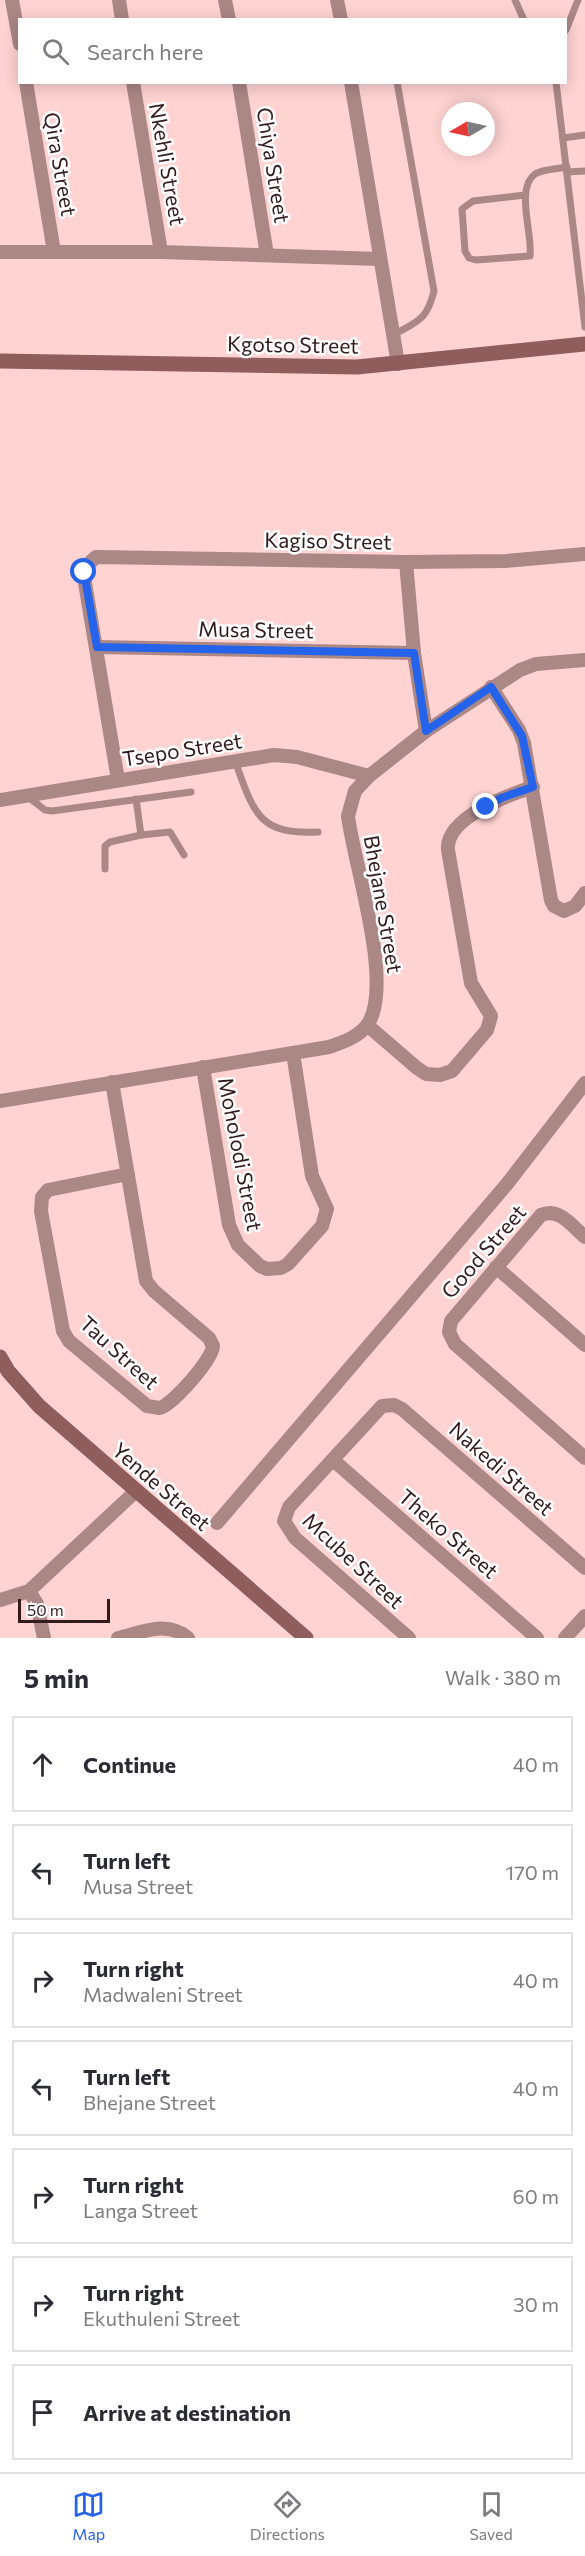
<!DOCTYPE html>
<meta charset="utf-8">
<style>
:root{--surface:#fff;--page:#f2f2f3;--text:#2b2b33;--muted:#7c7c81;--line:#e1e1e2;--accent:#2563eb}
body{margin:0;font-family:Commissioner,sans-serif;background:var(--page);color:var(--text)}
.compass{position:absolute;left:441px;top:102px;width:54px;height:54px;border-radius:50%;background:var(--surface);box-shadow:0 3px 15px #0003;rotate:261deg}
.scale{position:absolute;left:18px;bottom:15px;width:92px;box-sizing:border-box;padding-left:6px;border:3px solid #341b1b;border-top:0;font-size:16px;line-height:21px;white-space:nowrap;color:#341b1b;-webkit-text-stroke:4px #fff;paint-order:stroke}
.stop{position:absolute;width:18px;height:18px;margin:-14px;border:4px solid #2563eb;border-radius:50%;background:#fff}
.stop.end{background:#2563eb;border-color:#fff;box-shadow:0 2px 6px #0008}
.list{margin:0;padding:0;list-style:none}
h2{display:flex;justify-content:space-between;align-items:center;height:78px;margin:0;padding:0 24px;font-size:26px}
h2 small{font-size:20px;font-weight:400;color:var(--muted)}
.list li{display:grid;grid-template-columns:39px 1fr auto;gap:18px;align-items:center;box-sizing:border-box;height:96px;margin:0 12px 12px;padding:0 12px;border:2px solid var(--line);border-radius:0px}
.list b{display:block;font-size:22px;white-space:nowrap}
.list p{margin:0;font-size:20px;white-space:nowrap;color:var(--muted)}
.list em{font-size:20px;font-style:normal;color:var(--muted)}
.icon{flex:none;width:33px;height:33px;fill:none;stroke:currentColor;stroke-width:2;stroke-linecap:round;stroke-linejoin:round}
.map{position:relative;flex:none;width:585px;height:1638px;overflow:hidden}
.search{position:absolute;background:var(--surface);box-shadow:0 3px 15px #0003;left:18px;right:18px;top:18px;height:66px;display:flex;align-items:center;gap:15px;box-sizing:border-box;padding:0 21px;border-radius:0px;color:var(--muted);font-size:22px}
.sheet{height:834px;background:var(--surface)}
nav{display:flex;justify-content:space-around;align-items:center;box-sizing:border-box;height:84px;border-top:2px solid var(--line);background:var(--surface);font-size:16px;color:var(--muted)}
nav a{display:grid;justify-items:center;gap:3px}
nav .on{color:var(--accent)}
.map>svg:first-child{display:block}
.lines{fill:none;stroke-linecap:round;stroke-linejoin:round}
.lane{stroke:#ab8786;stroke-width:7}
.street{stroke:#ab8786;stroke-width:14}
.secondary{stroke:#8f5d5c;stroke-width:15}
.route{stroke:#2563eb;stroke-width:8}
.labels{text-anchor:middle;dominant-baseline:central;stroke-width:5;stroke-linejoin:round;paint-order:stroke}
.street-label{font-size:21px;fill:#341b1b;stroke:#fff}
</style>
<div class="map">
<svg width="585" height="1638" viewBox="0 0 585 1638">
<rect width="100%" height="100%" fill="#fed3d2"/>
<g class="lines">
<g class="lane">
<polyline points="515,0 524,20"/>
<polyline points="566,30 578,0"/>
<polyline points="556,82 585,327"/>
<polyline points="563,138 585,135"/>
<polyline points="567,172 585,171"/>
<path d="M 525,195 L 473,201 L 462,209 L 465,251 L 469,258 L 476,260 L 530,256 C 533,235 515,188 535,174 C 543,169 557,169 567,167"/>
<path d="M 393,335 C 418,321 427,320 434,291 L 397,82"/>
<path d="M 235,761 C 254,813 258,835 318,832"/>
<polyline points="28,797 45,810 52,811 191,792"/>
<polyline points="141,835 170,832 184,855"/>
<polyline points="105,869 105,846 110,842 141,835 136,799"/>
</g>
<g class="street">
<polyline points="12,0 20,44"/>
<polyline points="119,0 122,20"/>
<polyline points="225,0 229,20"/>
<polyline points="337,0 341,20"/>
<polyline points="26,82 54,252"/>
<polyline points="133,82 161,252"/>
<polyline points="239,82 267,255"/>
<polyline points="351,82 398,364"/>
<polyline points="0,252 161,252 380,259"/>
<polyline points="406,562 414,653 426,731"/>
<polyline points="97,647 414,653"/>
<polyline points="491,687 519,730 524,743 551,900 554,906 564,911 575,906 585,893"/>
<polyline points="118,780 84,577 86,566 96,557 406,562 506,561 585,554"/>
<polyline points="0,800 274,755 297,757 369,776"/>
<path d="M 367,1025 L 417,1068 L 426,1074 L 440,1075 L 452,1071 L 487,1030 L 491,1016 L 471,983 L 448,850 C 445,818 508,795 533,787"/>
<polyline points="203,1067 229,1225 238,1245 260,1266 267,1269 281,1268 288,1264 322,1226 327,1209 312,1176 293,1053"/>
<path d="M 112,1082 L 146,1281 L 154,1291 L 209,1338 L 213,1346 C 212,1360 174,1403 160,1408 L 147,1406 L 69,1341 L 63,1331 L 41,1211 L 42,1197 L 48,1190 L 128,1174"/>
<path d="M 0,1101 L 329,1047 C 343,1042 359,1037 368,1024 C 394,983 354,865 348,816 L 355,791 L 369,776 L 426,731 L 520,670 L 536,664 L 585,660"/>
<path d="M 585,1237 C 572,1226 559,1207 541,1215 L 451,1321 L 449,1332 L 455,1344 L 585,1458"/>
<polyline points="496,1267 585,1345"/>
<polyline points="333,1460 537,1638"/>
<polyline points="217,1523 507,1184 585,1083"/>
<polyline points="29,1591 37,1604 44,1638"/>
<polyline points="0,1600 29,1591 136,1491"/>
<path d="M 118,1638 C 143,1632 167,1620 188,1638"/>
<polyline points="409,1638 295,1538 284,1521 289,1507 382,1406 394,1405 402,1409 585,1568"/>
<polyline points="565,1638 585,1616"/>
</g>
<g class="secondary">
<polyline points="0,361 357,367 585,344"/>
<polyline points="0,1357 8,1371 39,1406 306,1638"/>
</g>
</g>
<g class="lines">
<polyline class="route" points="84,572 97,647 414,653 426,731 491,687 522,736 533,787 501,798 486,807"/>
</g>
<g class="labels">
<g class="street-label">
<text transform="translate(61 164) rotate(80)">Qira Street</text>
<text transform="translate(168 164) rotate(80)">Nkehli Street</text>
<text transform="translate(274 165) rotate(81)">Chiya Street</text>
<text transform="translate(293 344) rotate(1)">Kgotso Street</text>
<text transform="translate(328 540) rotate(1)">Kagiso Street</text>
<text transform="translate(256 629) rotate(1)">Musa Street</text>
<text transform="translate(182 749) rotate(-9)">Tsepo Street</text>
<text transform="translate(384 904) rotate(80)">Bhejane Street</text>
<text transform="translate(241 1154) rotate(79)">Moholodi Street</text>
<text transform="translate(483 1251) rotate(-49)">Good Street</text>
<text transform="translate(120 1352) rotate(42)">Tau Street</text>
<text transform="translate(502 1468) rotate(41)">Nakedi Street</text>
<text transform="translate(162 1486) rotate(41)">Yende Street</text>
<text transform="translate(449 1533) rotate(41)">Theko Street</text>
<text transform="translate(354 1560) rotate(43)">Mcube Street</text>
</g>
</g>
</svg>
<svg class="compass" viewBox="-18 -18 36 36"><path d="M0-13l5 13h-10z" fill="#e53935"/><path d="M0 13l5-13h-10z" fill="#7c7c81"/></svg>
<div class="scale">50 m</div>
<div class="stop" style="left:84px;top:572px"></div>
<div class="stop end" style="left:486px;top:807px"></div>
<div class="search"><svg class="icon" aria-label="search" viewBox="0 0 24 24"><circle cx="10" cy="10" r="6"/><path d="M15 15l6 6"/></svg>Search here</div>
</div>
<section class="sheet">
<h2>5 min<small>Walk · 380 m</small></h2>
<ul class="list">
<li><svg class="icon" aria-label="ahead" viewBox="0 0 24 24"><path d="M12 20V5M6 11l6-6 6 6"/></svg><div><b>Continue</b></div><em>40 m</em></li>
<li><svg class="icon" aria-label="left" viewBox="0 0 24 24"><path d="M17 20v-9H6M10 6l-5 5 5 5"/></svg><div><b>Turn left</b><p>Musa Street</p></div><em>170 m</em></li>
<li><svg class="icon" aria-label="right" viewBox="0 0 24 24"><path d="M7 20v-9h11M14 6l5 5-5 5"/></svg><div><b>Turn right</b><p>Madwaleni Street</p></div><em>40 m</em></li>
<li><svg class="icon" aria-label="left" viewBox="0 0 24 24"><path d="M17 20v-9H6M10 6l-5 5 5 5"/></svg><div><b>Turn left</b><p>Bhejane Street</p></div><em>40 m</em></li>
<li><svg class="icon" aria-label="right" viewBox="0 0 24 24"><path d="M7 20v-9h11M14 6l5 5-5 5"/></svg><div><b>Turn right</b><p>Langa Street</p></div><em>60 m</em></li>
<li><svg class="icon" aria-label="right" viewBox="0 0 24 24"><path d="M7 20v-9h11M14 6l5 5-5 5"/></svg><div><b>Turn right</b><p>Ekuthuleni Street</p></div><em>30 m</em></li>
<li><svg class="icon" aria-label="arrive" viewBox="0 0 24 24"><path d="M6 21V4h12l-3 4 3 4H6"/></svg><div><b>Arrive at destination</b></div></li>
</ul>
</section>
<nav>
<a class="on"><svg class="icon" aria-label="map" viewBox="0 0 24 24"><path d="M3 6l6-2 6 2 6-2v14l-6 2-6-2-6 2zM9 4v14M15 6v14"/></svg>Map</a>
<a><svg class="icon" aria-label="directions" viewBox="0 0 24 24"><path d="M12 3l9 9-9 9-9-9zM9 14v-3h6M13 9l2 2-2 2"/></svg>Directions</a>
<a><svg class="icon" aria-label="saved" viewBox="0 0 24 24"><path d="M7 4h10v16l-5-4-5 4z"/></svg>Saved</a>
</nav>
